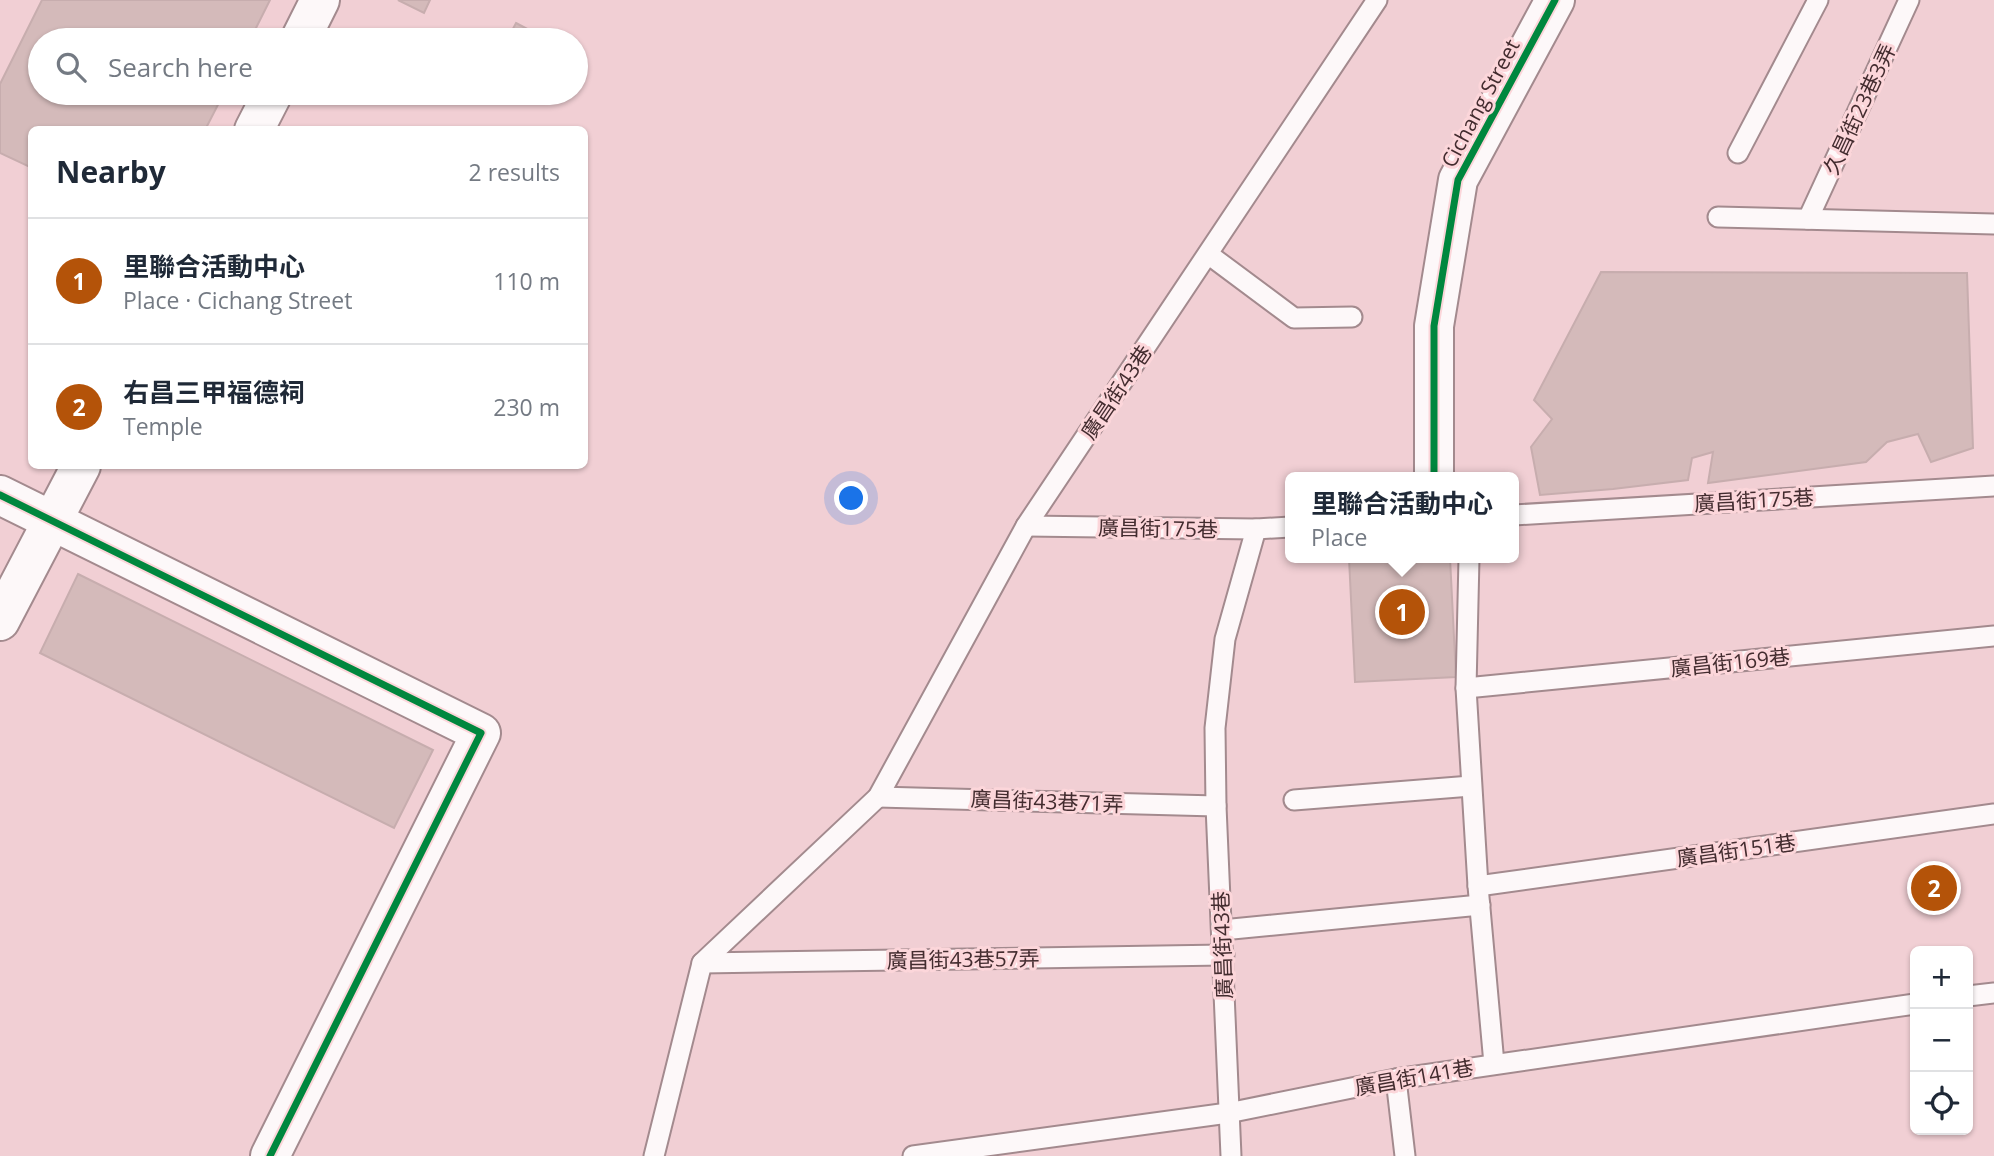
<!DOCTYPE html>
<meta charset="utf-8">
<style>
:root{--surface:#fff;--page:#f6f6f7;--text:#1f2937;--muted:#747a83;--line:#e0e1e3;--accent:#b45309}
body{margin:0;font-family:"Open Sans","Noto Sans TC",sans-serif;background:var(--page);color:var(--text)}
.controls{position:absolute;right:21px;bottom:21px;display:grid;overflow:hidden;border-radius:10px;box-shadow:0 2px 5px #0004}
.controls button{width:63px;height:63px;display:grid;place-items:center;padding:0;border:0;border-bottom:2px solid var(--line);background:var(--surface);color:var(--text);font:35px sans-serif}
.you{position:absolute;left:852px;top:499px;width:24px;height:24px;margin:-18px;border:5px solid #fff;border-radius:50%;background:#1a73e8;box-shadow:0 0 0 10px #1a73e833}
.badge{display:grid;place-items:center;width:46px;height:46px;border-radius:50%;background:var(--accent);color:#fff;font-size:23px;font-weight:700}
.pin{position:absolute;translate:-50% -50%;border:4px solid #fff;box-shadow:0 2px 7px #0006}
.popup{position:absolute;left:1285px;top:472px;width:234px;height:91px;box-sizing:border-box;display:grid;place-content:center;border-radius:10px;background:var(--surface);filter:drop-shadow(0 2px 5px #0005);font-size:23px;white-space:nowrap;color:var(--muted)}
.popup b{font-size:26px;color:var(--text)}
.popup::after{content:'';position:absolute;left:50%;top:100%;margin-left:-14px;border:14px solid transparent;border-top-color:var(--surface)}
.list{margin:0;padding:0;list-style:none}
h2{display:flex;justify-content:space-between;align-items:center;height:91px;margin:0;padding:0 28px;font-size:30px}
h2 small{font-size:23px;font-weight:400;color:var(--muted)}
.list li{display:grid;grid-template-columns:46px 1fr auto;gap:21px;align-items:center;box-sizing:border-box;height:126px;padding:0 28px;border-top:2px solid var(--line)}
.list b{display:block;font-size:26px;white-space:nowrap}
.list p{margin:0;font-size:23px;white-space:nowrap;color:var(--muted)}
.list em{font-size:23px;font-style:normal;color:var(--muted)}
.icon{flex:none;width:38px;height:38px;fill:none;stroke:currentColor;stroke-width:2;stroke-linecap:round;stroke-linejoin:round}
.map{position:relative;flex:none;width:1994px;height:1156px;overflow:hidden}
.search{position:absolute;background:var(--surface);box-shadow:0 2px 5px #0004;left:28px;top:28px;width:560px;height:77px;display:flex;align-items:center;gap:18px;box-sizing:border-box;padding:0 24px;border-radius:38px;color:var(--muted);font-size:26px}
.panel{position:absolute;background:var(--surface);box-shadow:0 2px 5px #0004;left:28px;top:126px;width:560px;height:343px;border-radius:10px}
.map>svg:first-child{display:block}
.building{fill:#d4baba;stroke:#c7adae;stroke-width:2}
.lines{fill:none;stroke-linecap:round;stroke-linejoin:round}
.service-casing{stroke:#a38a8e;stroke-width:23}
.minor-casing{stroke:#a38a8e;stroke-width:42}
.service{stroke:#fdf8f9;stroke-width:19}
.minor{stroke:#fdf8f9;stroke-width:38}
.cycleway-casing{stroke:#fcd6da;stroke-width:11}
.cycleway{stroke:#00873e;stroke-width:7}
.labels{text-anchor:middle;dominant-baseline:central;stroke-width:6;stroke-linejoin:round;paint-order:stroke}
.street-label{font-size:21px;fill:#432c2f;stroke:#fcd6da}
</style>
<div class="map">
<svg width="1994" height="1156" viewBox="0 0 1994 1156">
<rect width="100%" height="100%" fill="#f1cfd4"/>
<g class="building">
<polygon points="42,0 270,0 250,40 40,40 40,93 224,93 205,130 32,130 32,168 0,153 0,84"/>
<polygon points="398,0 430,0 424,13"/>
<polygon points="516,23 548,40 507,40"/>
<polygon points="1601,272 1967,273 1973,448 1931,462 1918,434 1887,442 1866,462 1708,483 1713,452 1692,458 1688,480 1613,489 1540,495 1531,447 1552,419 1534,400"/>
<polygon points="1349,558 1450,558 1456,677 1355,682"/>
<polygon points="78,574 433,750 394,828 40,653"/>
</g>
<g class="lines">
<defs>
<g id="service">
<polyline points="1738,153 1818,0"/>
<polyline points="1718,217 1994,224"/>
<polyline points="1808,219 1909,0"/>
<polyline points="1208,254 1294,318 1352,317"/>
<polyline points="1514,515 1994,486"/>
<polyline points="1026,526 1256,529 1290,527"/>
<polyline points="1469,558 1466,688 1478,886 1494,1064"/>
<polyline points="1466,688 1994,636"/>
<polyline points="878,797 1216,806"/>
<polyline points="1294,800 1471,786"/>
<polyline points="1478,886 1994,814"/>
<polyline points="1222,930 1480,905"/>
<polyline points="702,963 1224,955"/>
<polyline points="1968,996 1994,993"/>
<polyline points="1396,1079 1405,1156"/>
<polyline points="654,1156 702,963 878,797 1026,526 1377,0"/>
<polyline points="913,1156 1228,1113 1396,1079 1915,1004"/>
<polyline points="1231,1156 1216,806 1215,728 1225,639 1256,529"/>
</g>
<g id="minor">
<polyline points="300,40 320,0"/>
<polyline points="254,130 273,93"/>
<polyline points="1434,477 1434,326 1458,180 1555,0"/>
<polyline points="0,495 481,733 270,1156"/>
<polyline points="0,621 81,466"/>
</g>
</defs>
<use href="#service" class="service-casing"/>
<use href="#minor" class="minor-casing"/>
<use href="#service" class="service"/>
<use href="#minor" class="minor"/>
<defs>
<g id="cycleway">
<polyline points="1434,477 1434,326 1458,180 1555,0"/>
<polyline points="0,495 481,733 270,1156"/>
</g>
</defs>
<use href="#cycleway" class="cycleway-casing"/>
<use href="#cycleway" class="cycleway"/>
</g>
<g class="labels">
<g class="street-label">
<text transform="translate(1480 103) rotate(-62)">Cichang Street</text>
<text transform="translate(1859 109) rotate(-65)">久昌街23巷3弄</text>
<text transform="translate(1116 392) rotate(-56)">廣昌街43巷</text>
<text transform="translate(1754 500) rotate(-3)">廣昌街175巷</text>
<text transform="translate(1158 528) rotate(1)">廣昌街175巷</text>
<text transform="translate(1730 662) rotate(-6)">廣昌街169巷</text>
<text transform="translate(1047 801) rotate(2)">廣昌街43巷71弄</text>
<text transform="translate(1736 850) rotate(-8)">廣昌街151巷</text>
<text transform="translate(1222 945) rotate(-92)">廣昌街43巷</text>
<text transform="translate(963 959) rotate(-1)">廣昌街43巷57弄</text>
<text transform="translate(1414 1077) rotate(-10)">廣昌街141巷</text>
</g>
</g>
</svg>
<div class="controls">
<button>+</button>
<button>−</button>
<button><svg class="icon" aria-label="locate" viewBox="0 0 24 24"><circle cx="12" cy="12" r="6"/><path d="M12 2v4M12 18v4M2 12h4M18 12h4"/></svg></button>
</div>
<div class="you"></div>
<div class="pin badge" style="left:1402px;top:612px">1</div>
<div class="popup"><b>里聯合活動中心</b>Place</div>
<div class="pin badge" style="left:1934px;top:888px">2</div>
<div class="search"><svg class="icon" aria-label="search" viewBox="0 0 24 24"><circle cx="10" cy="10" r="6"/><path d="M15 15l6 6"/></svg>Search here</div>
<section class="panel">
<h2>Nearby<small>2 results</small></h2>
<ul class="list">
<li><span class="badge">1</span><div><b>里聯合活動中心</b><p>Place · Cichang Street</p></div><em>110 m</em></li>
<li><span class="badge">2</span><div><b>右昌三甲福德祠</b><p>Temple</p></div><em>230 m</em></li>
</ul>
</section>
</div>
